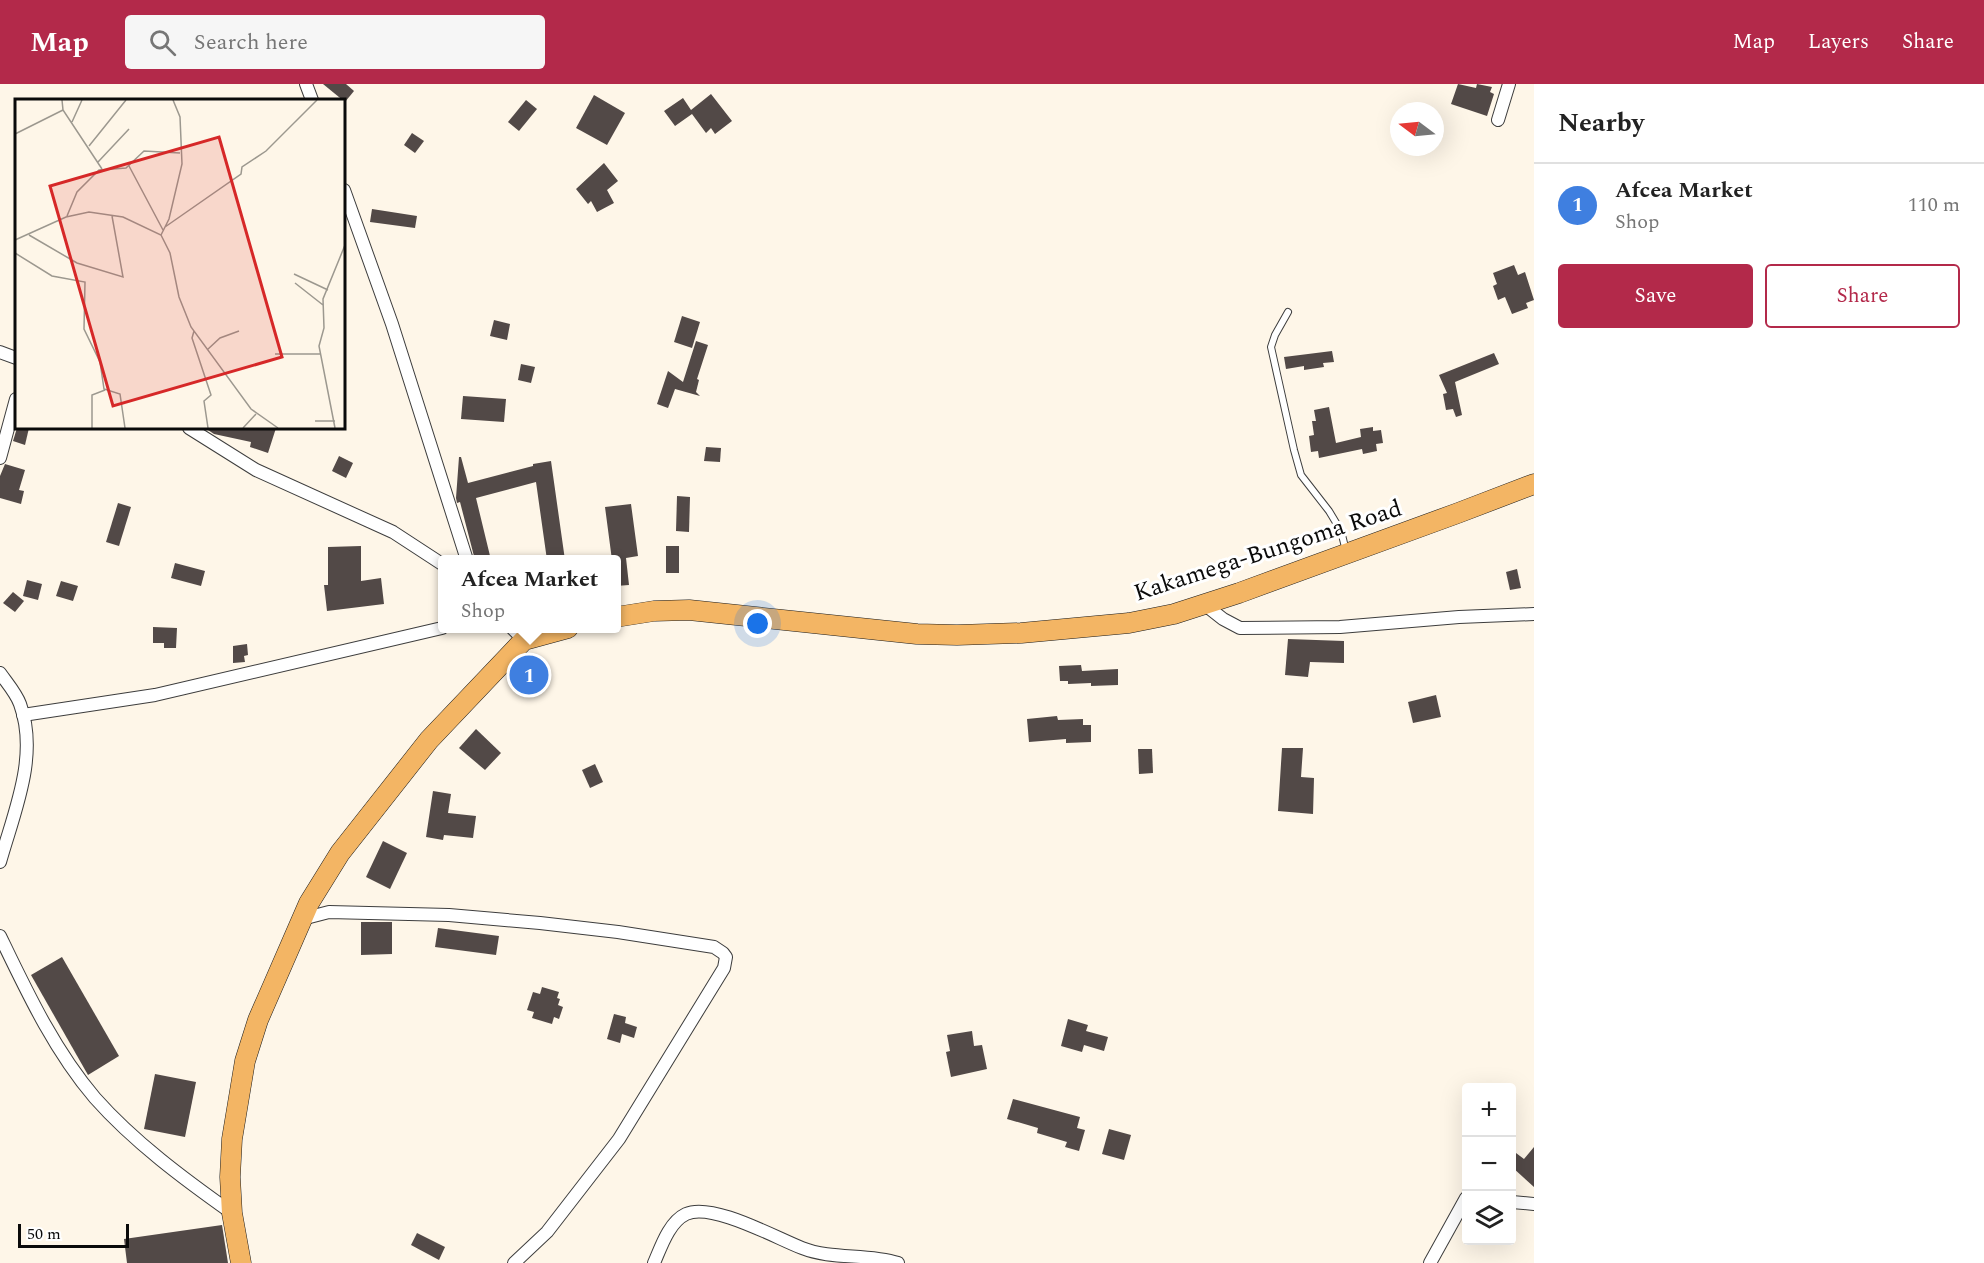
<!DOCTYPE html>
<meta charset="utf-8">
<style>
:root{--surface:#fff;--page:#f6f6f6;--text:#222;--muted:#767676;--line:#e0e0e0;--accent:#b3294a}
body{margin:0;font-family:Spectral,serif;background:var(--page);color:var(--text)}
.controls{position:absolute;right:18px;bottom:18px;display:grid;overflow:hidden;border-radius:6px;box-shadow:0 6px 24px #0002}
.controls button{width:54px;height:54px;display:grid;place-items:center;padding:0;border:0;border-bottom:2px solid var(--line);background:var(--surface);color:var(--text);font:30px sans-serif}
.compass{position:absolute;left:1390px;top:18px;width:54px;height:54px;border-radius:50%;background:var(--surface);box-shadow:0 6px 24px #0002;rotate:286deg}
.scale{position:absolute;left:18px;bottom:15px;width:111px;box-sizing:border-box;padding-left:6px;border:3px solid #0a0a0a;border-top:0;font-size:16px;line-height:21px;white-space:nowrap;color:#0a0a0a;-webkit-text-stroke:4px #fff;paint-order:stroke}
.you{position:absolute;left:758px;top:540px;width:21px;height:21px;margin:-15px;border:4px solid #fff;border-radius:50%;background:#1a73e8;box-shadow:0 0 0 9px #1a73e833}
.badge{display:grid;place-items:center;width:39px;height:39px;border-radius:50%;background:var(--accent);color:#fff;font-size:20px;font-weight:700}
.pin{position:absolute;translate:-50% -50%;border:3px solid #fff;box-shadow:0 2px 6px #0006}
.popup{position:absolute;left:438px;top:471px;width:183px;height:78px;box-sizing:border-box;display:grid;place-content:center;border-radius:6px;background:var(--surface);filter:drop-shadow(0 2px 4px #0005);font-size:20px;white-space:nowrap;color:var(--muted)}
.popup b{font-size:22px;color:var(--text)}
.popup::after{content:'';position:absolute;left:50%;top:100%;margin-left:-12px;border:12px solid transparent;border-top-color:var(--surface)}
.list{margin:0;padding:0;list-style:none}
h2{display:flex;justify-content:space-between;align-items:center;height:78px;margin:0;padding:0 24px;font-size:26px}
h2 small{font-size:20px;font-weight:400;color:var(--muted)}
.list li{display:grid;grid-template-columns:39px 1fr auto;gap:18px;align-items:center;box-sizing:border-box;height:84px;padding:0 24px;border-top:2px solid var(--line)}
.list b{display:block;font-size:22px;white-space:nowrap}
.list p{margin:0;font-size:20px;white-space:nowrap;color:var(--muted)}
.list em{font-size:20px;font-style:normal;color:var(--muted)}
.actions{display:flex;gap:12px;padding:18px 24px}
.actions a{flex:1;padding:14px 0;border:2px solid var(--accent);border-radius:6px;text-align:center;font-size:21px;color:var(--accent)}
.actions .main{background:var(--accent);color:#fff}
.icon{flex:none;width:33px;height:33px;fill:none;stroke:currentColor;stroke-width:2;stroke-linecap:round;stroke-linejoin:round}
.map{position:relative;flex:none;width:1534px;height:1179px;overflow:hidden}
header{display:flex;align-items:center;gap:36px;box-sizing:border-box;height:84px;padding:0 30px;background:var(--accent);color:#fff}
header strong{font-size:28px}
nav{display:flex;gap:33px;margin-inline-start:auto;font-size:21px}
.search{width:420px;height:54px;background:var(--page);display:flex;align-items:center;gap:15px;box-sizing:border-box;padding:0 21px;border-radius:6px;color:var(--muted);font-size:22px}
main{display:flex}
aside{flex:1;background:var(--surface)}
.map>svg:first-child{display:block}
.building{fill:#524947}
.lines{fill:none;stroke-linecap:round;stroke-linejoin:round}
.lane-casing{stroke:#3d3d3d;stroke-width:8}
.street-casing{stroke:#3d3d3d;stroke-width:14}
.primary-casing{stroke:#1b1b1b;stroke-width:21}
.lane{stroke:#fff;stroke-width:6}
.street{stroke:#fff;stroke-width:12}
.primary{stroke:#f3b564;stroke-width:20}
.labels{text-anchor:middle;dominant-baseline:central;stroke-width:6;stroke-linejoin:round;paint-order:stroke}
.street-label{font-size:24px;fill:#0a0a0a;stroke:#fff}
.inset-road{fill:none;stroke:#9c988f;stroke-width:1.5}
.view{fill:#d62828;fill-opacity:0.15;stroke:#d62828;stroke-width:3}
.inset-edge{fill:none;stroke:#0a0a0a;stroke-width:3}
</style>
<header>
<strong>Map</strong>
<div class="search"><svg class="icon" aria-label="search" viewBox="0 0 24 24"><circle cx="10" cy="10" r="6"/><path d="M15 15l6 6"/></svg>Search here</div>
<nav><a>Map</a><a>Layers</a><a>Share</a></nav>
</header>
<main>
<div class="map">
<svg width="1534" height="1179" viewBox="0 0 1534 1179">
<rect width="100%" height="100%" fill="#fef6e8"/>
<g class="building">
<polygon points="323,0 346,0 354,7 345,18"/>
<polygon points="1458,0 1476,4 1477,0 1492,3 1490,8 1494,10 1487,32 1451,20"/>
<polygon points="711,10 732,37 715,50 711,44 706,49 692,30 675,42 664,27 683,14 691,26"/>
<polygon points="594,11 625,29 607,61 576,44"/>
<polygon points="526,16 537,25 519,47 508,38"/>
<polygon points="412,49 424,57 415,69 404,61"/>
<polygon points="604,79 618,97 607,106 614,119 597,128 591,117 588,120 576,105"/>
<polygon points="372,125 417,132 415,144 370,138"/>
<polygon points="1514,181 1518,191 1525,188 1534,216 1526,219 1528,224 1512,230 1505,213 1498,216 1493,202 1497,200 1493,189"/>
<polygon points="682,232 700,238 692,264 674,258"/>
<polygon points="494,236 510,240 507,256 490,252"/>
<polygon points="696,257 708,261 697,295 699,296 696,308 700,312 675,305 668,324 657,320 668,287 683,298"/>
<polygon points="1332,267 1334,278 1323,279 1324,283 1304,286 1304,282 1286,285 1284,273"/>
<polygon points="1494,269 1499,280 1455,298 1462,331 1456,333 1453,325 1446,326 1443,310 1447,309 1439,291"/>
<polygon points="521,280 535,283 531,299 518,296"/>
<polygon points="463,312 506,315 504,338 461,335"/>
<polygon points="1329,323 1336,359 1361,353 1360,345 1373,343 1373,347 1381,346 1383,359 1376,360 1377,367 1363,370 1362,365 1319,374 1318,367 1311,368 1309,352 1314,351 1312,337 1316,337 1314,326"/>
<polygon points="17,344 29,344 25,361 13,357"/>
<polygon points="208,344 276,344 268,369 250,363 251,358 214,350 208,346"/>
<polygon points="706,363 721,364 720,378 704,377"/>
<polygon points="339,372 353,379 346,394 332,387"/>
<polygon points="459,373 461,373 468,399 533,382 533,380 551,377 565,476 547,476 536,398 476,414 491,476 475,476 460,418 457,419 456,414"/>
<polygon points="5,380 25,386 19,406 24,407 21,420 0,414 0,392"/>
<polygon points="677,412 690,413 689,448 676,447"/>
<polygon points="118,419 131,423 119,462 106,458"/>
<polygon points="631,420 638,472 626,474 629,501 616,502 616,476 612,476 605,423"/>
<polygon points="361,462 361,497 381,494 384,520 327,527 324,501 328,501 328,463"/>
<rect x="666" y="462" width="13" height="27"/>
<polygon points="175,479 205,487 201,502 171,494"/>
<polygon points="1517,485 1521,504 1510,506 1506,488"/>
<polygon points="27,496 42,500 38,516 23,512"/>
<polygon points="61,497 78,502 73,517 56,512"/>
<polygon points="13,508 24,517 15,528 3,519"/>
<polygon points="153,543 177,544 176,564 164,564 164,559 153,559"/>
<polygon points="1288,555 1344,557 1344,579 1310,578 1308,593 1285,591"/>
<polygon points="247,560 248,571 244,572 245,578 233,579 233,562"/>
<polygon points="1081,581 1082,587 1118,585 1118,601 1091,602 1091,599 1068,600 1068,597 1060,597 1059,582"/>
<polygon points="1436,611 1441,633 1413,639 1408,618"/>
<polygon points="1057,632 1058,636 1083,635 1083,641 1091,641 1091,658 1066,659 1066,655 1029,658 1027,635"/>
<polygon points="476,645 501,669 485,686 459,664"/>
<polygon points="1282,664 1303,664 1301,693 1314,694 1313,730 1278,727"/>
<polygon points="1138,665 1152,665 1153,689 1139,690"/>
<polygon points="595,680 603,698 590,704 582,686"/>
<polygon points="433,707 451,710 448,729 476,732 473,754 444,751 443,756 426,753"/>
<polygon points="383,757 407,769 390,805 366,793"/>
<polygon points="361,838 392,838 392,870 361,871"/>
<polygon points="438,844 499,852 496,871 435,863"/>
<polygon points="62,873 119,972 88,991 31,891"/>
<polygon points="542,903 559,908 557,914 560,915 558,921 563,923 559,935 554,933 552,940 532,934 534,928 527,926 533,908 540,910"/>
<polygon points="614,930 626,933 625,939 637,943 634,954 622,950 620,959 607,955"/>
<polygon points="1068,935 1088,941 1086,947 1108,953 1104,967 1084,961 1082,968 1061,962"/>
<polygon points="972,947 974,962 982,961 987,985 951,993 946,968 950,967 947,951"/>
<polygon points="155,990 196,998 185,1053 144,1045"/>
<polygon points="1013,1015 1080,1033 1077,1044 1085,1046 1079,1067 1065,1063 1067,1058 1037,1049 1038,1044 1007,1035"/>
<polygon points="1109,1045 1131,1051 1124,1076 1102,1070"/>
<polygon points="1534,1063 1534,1103 1512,1083 1512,1066 1524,1075"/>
<polygon points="222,1141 228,1179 127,1179 124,1155"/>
<polygon points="417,1149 445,1163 439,1176 411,1161"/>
</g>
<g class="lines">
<defs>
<polyline id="lane" points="1288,228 1275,251 1271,263 1294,366 1301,391 1329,427 1341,447 1346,467"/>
<g id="street">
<polyline points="306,0 312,16"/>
<polyline points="1498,36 1509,0"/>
<polyline points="344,106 392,240 467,476"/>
<polyline points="0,268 16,274"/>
<polyline points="189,344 256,386 393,448 442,480"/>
<polyline points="0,374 16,315"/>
<polyline points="1204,520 1223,535 1240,544 1340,543 1459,533 1534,530"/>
<polyline points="512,544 524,556"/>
<path d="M 0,589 C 7,599 16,609 20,620 C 39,672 14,728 0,778"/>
<polyline points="23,631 155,611 442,544"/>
<polyline points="302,835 329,828 449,831 540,839 618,848 714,863 723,869 726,873 724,884 619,1055 547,1148 514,1179"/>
<path d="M 0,852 C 27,908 54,966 95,1014 C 134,1058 184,1095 232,1129"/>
<polyline points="1512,1118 1534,1120"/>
<path d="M 654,1179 C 661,1163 669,1138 686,1130 C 712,1118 776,1154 802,1164 C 832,1176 867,1169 898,1179"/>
<polyline points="1430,1179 1466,1114"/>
</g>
<g id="primary">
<polyline points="616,533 654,527 689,526 917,550 957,551 1021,549 1129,539 1174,530 1239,509 1458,429 1534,400"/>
<polyline points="241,1179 232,1129 230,1093 232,1055 245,977 258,936 309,819 340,769 429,656 524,556 568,544"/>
</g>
</defs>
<use href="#lane" class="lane-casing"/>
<use href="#street" class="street-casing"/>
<use href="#primary" class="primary-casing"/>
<use href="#lane" class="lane"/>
<use href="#street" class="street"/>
<use href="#primary" class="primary"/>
</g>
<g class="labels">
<g class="street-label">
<text transform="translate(1268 467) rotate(-18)">Kakamega-Bungoma Road</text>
</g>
</g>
<g transform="translate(15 15)">
<rect width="330" height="330" fill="#fef6e8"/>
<path class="inset-road" d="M 47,1 L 48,11 L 87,70M 57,23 L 67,1M 0,35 L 48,11M 74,47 L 111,1M 83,63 L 114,30M 114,67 L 148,131M 52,117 L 62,93 L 84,71 L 111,69 L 129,52 L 165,54M 150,128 L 226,75 L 227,68 L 251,52 L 302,1M 14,136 L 62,164 L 108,178 L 97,117M 146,136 L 154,120 L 167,65 L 165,18 L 158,1M 0,141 L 51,118 L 74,113 L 108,118 L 146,136 L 155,154 L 164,198 L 176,228 L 236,310 L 263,329M 0,154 L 37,177 L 70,183 L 69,230 L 85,263 L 89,290 L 105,295 L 110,329M 279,175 L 313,191M 280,184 L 308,206M 179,232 L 177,239 L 196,296 L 189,302 L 193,329M 192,251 L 205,239 L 224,232M 260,255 L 305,255M 300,322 L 320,322M 77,329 L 77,296 L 90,291M 228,329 L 241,315M 320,329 L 304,247 L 309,229 L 308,200 L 330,146"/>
<path class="view" d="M 204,38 L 267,258 L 98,307 L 35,87 Z"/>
<rect width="330" height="330" class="inset-edge"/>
</g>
</svg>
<div class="controls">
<button>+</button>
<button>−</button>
<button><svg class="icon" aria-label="layers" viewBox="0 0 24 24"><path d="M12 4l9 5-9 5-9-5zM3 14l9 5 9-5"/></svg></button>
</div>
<svg class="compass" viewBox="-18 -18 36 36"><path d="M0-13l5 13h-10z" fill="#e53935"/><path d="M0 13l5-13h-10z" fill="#767676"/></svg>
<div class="scale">50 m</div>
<div class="you"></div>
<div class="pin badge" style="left:529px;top:591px;background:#3f7fe0">1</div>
<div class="popup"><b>Afcea Market</b>Shop</div>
</div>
<aside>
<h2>Nearby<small></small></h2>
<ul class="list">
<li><span class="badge" style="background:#3f7fe0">1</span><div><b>Afcea Market</b><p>Shop</p></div><em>110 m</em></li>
</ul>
<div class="actions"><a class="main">Save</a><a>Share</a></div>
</aside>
</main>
